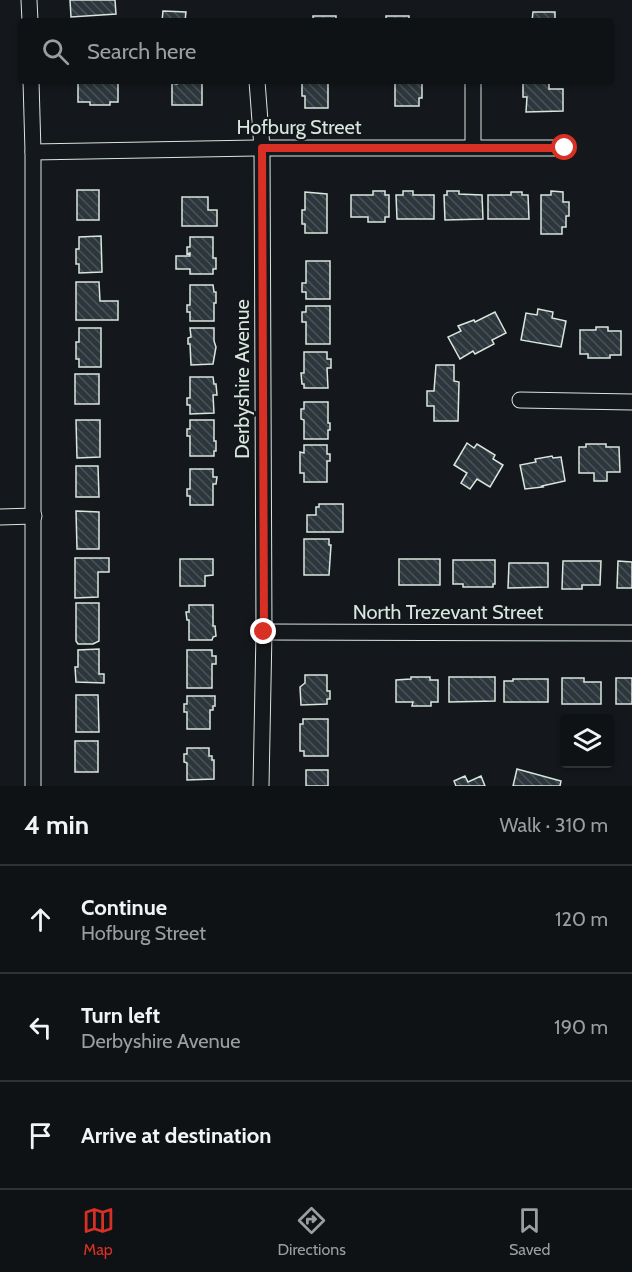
<!DOCTYPE html>
<meta charset="utf-8">
<style>
:root{--surface:#0f1215;--page:#181b1e;--text:#f1f3f6;--muted:#9b9ea0;--line:#2f3234;--accent:#d93025}
body{margin:0;font-family:Cabin,sans-serif;background:var(--page);color:var(--text)}
.controls{position:absolute;right:18px;bottom:18px;display:grid;overflow:hidden;border-radius:6px;box-shadow:0 2px 4px #0004}
.controls button{width:54px;height:54px;display:grid;place-items:center;padding:0;border:0;border-bottom:2px solid var(--line);background:var(--surface);color:var(--text);font:30px sans-serif}
.stop{position:absolute;width:18px;height:18px;margin:-14px;border:4px solid #d93025;border-radius:50%;background:#fff}
.stop.end{background:#d93025;border-color:#fff;box-shadow:0 2px 6px #0008}
.list{margin:0;padding:0;list-style:none}
h2{display:flex;justify-content:space-between;align-items:center;height:78px;margin:0;padding:0 24px;font-size:26px}
h2 small{font-size:20px;font-weight:400;color:var(--muted)}
.list li{display:grid;grid-template-columns:39px 1fr auto;gap:18px;align-items:center;box-sizing:border-box;height:108px;padding:0 24px;border-top:2px solid var(--line)}
.list b{display:block;font-size:22px;white-space:nowrap}
.list p{margin:0;font-size:20px;white-space:nowrap;color:var(--muted)}
.list em{font-size:20px;font-style:normal;color:var(--muted)}
.icon{flex:none;width:33px;height:33px;fill:none;stroke:currentColor;stroke-width:2;stroke-linecap:round;stroke-linejoin:round}
.map{position:relative;flex:none;width:632px;height:786px;overflow:hidden}
.search{position:absolute;background:var(--surface);box-shadow:0 2px 4px #0004;left:18px;right:18px;top:18px;height:66px;display:flex;align-items:center;gap:15px;box-sizing:border-box;padding:0 21px;border-radius:6px;color:var(--muted);font-size:22px}
.sheet{height:402px;background:var(--surface)}
nav{display:flex;justify-content:space-around;align-items:center;box-sizing:border-box;height:84px;border-top:2px solid var(--line);background:var(--surface);font-size:16px;color:var(--muted)}
nav a{display:grid;justify-items:center;gap:3px}
nav .on{color:var(--accent)}
.map>svg:first-child{display:block}
.building{fill:url(#building-back-hatch);stroke:#d8e6dc;stroke-width:1.5}
.lines{fill:none;stroke-linecap:round;stroke-linejoin:round}
.street-casing{stroke:#d8e6dc;stroke-width:17}
.street{stroke:#14181c;stroke-width:15}
.route{stroke:#d93025;stroke-width:8}
.labels{text-anchor:middle;dominant-baseline:central;stroke-width:4.5;stroke-linejoin:round;paint-order:stroke}
.street-label{font-size:20px;fill:#d8e6dc;stroke:#14181c}
</style>
<div class="map">
<svg width="632" height="786" viewBox="0 0 632 786">
<defs>
<pattern id="building-back-hatch" width="6" height="6" patternUnits="userSpaceOnUse" patternTransform="scale(1.5)"><rect width="6" height="6" fill="#2c363c"/><path d="M-1 5l2 2M0 0l6 6M5-1l2 2" fill="none" stroke="#4a5358"/></pattern>
</defs>
<rect width="100%" height="100%" fill="#14181c"/>
<g class="building">
<polygon points="70,0 115,0 116,14 71,17"/>
<polygon points="163,11 186,12 185,21 162,21"/>
<polygon points="533,12 555,12 555,21 532,21"/>
<polygon points="313,16 336,16 336,20 347,21 313,21"/>
<rect x="386" y="16" width="23" height="5"/>
<polygon points="78,81 118,81 118,102 110,102 110,105 90,105 90,102 78,102"/>
<polygon points="177,81 197,81 197,83 202,83 202,105 172,105 172,83 177,84"/>
<polygon points="302,81 328,81 328,108 305,108 305,96 302,96"/>
<polygon points="395,81 422,81 422,98 419,98 419,106 395,106"/>
<polygon points="523,81 549,81 549,89 563,89 563,111 526,112 527,97 523,97"/>
<rect x="77" y="190" width="22" height="30"/>
<polygon points="373,191 385,191 385,195 389,195 389,217 385,217 385,222 368,222 368,217 351,217 351,195 373,195"/>
<polygon points="403,191 413,191 413,195 434,195 434,219 397,219 396,195 403,195"/>
<polygon points="447,191 459,191 459,194 482,195 483,219 445,220 444,195 447,195"/>
<polygon points="551,191 563,192 563,202 569,202 569,216 566,216 566,227 562,227 562,234 541,234 541,195 551,195"/>
<polygon points="305,192 327,194 327,233 305,233 305,224 302,224 302,210 305,210"/>
<polygon points="511,192 522,192 522,195 528,195 529,219 488,219 488,195 511,195"/>
<polygon points="182,197 208,197 208,210 217,210 217,226 182,226"/>
<polygon points="101,236 102,272 79,273 79,264 76,264 76,249 79,249 79,237"/>
<polygon points="190,237 213,237 213,258 216,258 216,269 213,269 213,274 190,274 190,269 176,269 176,256 190,256 190,253 187,254 187,247 190,247"/>
<polygon points="306,261 330,261 330,299 306,299 306,292 302,292 302,283 306,283"/>
<polygon points="76,282 99,282 100,301 118,301 118,320 76,320"/>
<polygon points="190,285 213,285 214,292 216,292 216,303 214,303 214,321 190,321 190,312 187,312 187,305 190,305"/>
<polygon points="306,306 330,306 330,344 306,344 306,322 302,322 302,312 306,312"/>
<polygon points="538,309 553,312 552,318 566,321 561,347 521,340 526,313 537,315"/>
<polygon points="495,312 506,333 492,340 494,344 475,354 473,351 460,359 448,337 461,331 458,326 474,320 475,322"/>
<polygon points="596,327 608,327 608,331 621,331 621,355 610,355 610,358 588,358 588,354 580,354 580,330 596,330"/>
<polygon points="79,328 101,328 101,367 79,367 79,359 76,359 76,342 79,342"/>
<polygon points="190,328 214,328 214,341 216,347 213,364 191,365 190,344 188,344 188,338 191,337"/>
<polygon points="304,352 327,352 327,359 331,359 331,368 327,368 328,388 304,388 304,384 302,384 301,373 304,373"/>
<polygon points="436,365 454,365 454,381 459,382 458,421 434,421 434,406 427,406 427,391 434,391"/>
<rect x="75" y="374" width="24" height="30"/>
<polygon points="190,377 213,377 214,384 216,384 217,395 213,395 214,413 190,414 190,405 187,405 187,398 190,398"/>
<polygon points="304,402 328,402 328,423 330,423 330,430 328,430 328,439 304,439 304,420 301,419 301,409 304,409"/>
<polygon points="76,420 100,420 100,457 77,458"/>
<polygon points="190,420 214,420 214,441 216,441 216,451 214,451 214,456 190,456 190,436 187,436 187,429 190,429"/>
<polygon points="467,443 474,448 477,444 495,455 493,459 503,465 490,487 477,479 470,489 461,483 467,473 454,465"/>
<polygon points="586,444 606,444 606,447 619,447 620,472 607,472 607,481 594,481 594,473 579,473 579,447 586,447"/>
<polygon points="304,445 327,445 327,454 330,454 330,461 327,461 327,482 304,482 304,473 300,473 300,452 304,453"/>
<polygon points="552,456 553,458 561,457 565,481 542,486 543,487 525,489 520,465 536,462 535,459"/>
<polygon points="76,466 98,466 99,497 76,497"/>
<polygon points="190,469 213,469 213,477 217,477 216,484 213,484 213,505 190,505 190,496 187,496 187,489 190,489"/>
<polygon points="319,504 343,504 343,532 307,532 307,515 316,515 316,507 319,507"/>
<polygon points="76,511 99,512 99,549 77,549"/>
<polygon points="304,539 329,539 329,545 331,545 329,575 304,575"/>
<polygon points="75,558 109,558 109,572 98,572 98,597 75,598"/>
<polygon points="180,559 213,559 213,575 205,576 205,586 180,586"/>
<rect x="399" y="559" width="41" height="26"/>
<polygon points="453,560 495,560 495,584 493,584 493,587 463,587 463,584 453,584"/>
<polygon points="563,561 601,561 600,585 582,585 582,589 562,589"/>
<polygon points="618,561 632,562 632,588 617,588"/>
<polygon points="509,563 548,563 548,587 508,588"/>
<polygon points="76,603 99,603 99,641 93,644 78,644 76,641"/>
<polygon points="189,605 213,605 213,626 215,626 216,636 213,637 212,640 189,640 189,620 187,620 186,612 189,612"/>
<polygon points="99,649 99,674 104,674 104,683 76,682 75,667 78,667 78,650"/>
<polygon points="187,650 212,650 212,656 216,656 216,664 212,664 212,688 187,688"/>
<polygon points="305,675 327,675 327,691 330,691 330,699 327,699 327,704 301,705 300,687 305,683"/>
<polygon points="411,677 430,677 430,680 438,680 438,702 431,702 431,706 412,706 413,702 396,702 396,680 411,679"/>
<polygon points="449,677 495,677 495,701 449,702"/>
<polygon points="562,678 584,678 584,682 601,682 601,704 562,704"/>
<rect x="616" y="678" width="16" height="26"/>
<polygon points="513,679 548,679 548,702 504,702 504,681 513,681"/>
<polygon points="76,695 98,695 99,732 76,732"/>
<polygon points="187,696 215,696 215,706 213,706 213,710 210,710 210,729 187,729 187,712 184,712 184,704 187,704"/>
<polygon points="303,719 328,719 328,756 304,756 304,751 300,751 300,724 303,724"/>
<rect x="75" y="741" width="23" height="31"/>
<polygon points="187,748 209,748 209,756 212,756 212,760 214,760 214,779 187,780 187,763 184,762 184,754 187,754"/>
<polygon points="517,769 561,781 560,786 513,786"/>
<rect x="306" y="770" width="22" height="16"/>
<polygon points="465,776 468,782 481,776 485,786 456,786 454,781"/>
</g>
<g class="lines">
<defs>
<g id="street">
<polyline points="29,0 30,21"/>
<polyline points="31,81 33,152 33,786"/>
<polyline points="257,81 262,148 264,632 261,786"/>
<polyline points="473,147 473,81"/>
<polyline points="33,152 262,148 565,148"/>
<polyline points="520,400 632,402"/>
<polyline points="0,517 34,516"/>
<polyline points="264,632 632,633"/>
</g>
</defs>
<use href="#street" class="street-casing"/>
<use href="#street" class="street"/>
</g>
<g class="lines">
<polyline class="route" points="264,632 262,148 565,148"/>
</g>
<g class="labels">
<g class="street-label">
<text x="299" y="127">Hofburg Street</text>
<text transform="translate(242 379) rotate(-90)">Derbyshire Avenue</text>
<text x="448" y="612">North Trezevant Street</text>
</g>
</g>
</svg>
<div class="controls">
<button><svg class="icon" aria-label="layers" viewBox="0 0 24 24"><path d="M12 4l9 5-9 5-9-5zM3 14l9 5 9-5"/></svg></button>
</div>
<div class="stop" style="left:565px;top:148px"></div>
<div class="stop end" style="left:264px;top:632px"></div>
<div class="search"><svg class="icon" aria-label="search" viewBox="0 0 24 24"><circle cx="10" cy="10" r="6"/><path d="M15 15l6 6"/></svg>Search here</div>
</div>
<section class="sheet">
<h2>4 min<small>Walk · 310 m</small></h2>
<ul class="list">
<li><svg class="icon" aria-label="ahead" viewBox="0 0 24 24"><path d="M12 20V5M6 11l6-6 6 6"/></svg><div><b>Continue</b><p>Hofburg Street</p></div><em>120 m</em></li>
<li><svg class="icon" aria-label="left" viewBox="0 0 24 24"><path d="M17 20v-9H6M10 6l-5 5 5 5"/></svg><div><b>Turn left</b><p>Derbyshire Avenue</p></div><em>190 m</em></li>
<li><svg class="icon" aria-label="arrive" viewBox="0 0 24 24"><path d="M6 21V4h12l-3 4 3 4H6"/></svg><div><b>Arrive at destination</b></div></li>
</ul>
</section>
<nav>
<a class="on"><svg class="icon" aria-label="map" viewBox="0 0 24 24"><path d="M3 6l6-2 6 2 6-2v14l-6 2-6-2-6 2zM9 4v14M15 6v14"/></svg>Map</a>
<a><svg class="icon" aria-label="directions" viewBox="0 0 24 24"><path d="M12 3l9 9-9 9-9-9zM9 14v-3h6M13 9l2 2-2 2"/></svg>Directions</a>
<a><svg class="icon" aria-label="saved" viewBox="0 0 24 24"><path d="M7 4h10v16l-5-4-5 4z"/></svg>Saved</a>
</nav>
